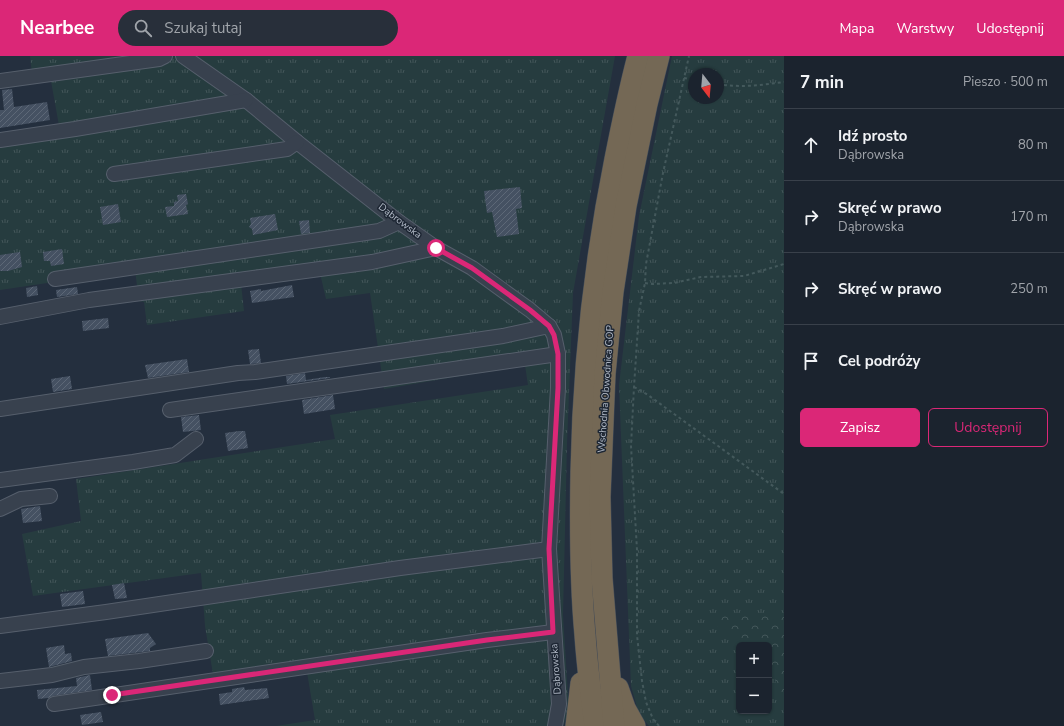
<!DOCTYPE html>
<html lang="pl">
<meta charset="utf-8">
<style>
:root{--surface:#1b232e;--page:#282f3a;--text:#f1f3f6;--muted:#a0a4aa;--line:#39404a;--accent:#db2777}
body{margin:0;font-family:"Nunito Sans",sans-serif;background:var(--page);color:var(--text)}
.controls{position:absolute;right:12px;bottom:12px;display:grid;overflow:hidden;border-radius:6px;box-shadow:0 1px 3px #0004}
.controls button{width:36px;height:36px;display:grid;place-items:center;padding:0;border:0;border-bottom:1px solid var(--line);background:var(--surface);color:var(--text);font:20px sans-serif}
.compass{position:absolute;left:688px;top:12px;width:36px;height:36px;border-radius:50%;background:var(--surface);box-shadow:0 1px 3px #0004;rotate:164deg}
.stop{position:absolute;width:12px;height:12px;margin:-9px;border:3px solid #db2777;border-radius:50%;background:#fff}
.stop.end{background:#db2777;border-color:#fff;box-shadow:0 1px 4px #0008}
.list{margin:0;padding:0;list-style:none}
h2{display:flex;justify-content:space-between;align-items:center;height:52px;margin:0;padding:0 16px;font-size:17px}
h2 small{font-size:13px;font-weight:400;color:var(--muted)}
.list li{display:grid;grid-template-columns:26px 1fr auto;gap:12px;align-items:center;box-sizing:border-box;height:72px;padding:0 16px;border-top:1px solid var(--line)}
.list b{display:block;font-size:15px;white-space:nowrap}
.list p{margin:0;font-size:13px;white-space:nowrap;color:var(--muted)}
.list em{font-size:13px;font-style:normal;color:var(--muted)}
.actions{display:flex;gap:8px;padding:12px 16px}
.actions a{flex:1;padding:9px 0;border:1px solid var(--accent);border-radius:6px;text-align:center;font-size:14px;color:var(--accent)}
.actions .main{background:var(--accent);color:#fff}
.icon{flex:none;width:22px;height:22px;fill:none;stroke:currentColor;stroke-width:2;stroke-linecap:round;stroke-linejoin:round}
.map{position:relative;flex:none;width:784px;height:670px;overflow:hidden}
header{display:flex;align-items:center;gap:24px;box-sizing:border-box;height:56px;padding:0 20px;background:var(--accent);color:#fff}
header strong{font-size:19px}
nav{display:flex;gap:22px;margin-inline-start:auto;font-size:14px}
.search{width:280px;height:36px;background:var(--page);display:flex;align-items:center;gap:10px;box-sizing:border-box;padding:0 14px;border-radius:22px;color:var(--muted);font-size:15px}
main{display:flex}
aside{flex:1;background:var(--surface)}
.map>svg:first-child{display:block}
.grass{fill:url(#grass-tufts);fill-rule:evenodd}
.forest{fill:url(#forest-crowns)}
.building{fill:url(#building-hatch)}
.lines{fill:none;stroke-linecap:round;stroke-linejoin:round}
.minor-casing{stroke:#565f6c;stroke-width:16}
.highway-casing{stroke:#434c59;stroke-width:22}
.path{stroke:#44595c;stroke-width:2;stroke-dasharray:3 3;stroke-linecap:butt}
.minor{stroke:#38414e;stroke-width:14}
.highway{stroke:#746855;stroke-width:21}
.route{stroke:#db2777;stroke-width:5}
.labels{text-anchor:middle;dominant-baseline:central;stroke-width:3;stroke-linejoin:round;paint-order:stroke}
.street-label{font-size:10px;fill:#b4bcc9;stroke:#1d2633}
</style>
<header>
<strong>Nearbee</strong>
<div class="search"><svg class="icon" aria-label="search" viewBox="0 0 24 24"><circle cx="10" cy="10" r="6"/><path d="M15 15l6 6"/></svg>Szukaj tutaj</div>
<nav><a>Mapa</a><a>Warstwy</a><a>Udostępnij</a></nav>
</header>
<main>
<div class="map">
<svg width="784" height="670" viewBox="0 0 784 670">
<defs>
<pattern id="grass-tufts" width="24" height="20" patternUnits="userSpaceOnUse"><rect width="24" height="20" fill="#263c3f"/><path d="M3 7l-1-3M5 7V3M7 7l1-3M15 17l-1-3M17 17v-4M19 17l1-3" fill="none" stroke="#435659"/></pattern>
<pattern id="forest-crowns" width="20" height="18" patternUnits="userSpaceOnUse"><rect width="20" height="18" fill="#263c3f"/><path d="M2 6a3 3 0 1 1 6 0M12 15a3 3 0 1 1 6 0" fill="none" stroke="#435659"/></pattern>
<pattern id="building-hatch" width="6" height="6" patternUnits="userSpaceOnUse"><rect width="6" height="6" fill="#455162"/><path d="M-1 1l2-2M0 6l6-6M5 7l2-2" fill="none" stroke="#5d6877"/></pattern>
</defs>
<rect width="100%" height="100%" fill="#242f3e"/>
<g class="grass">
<polygon points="30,0 615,0 573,237 567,387 563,559 569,656 563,670 276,670 315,664 307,616 215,630 205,570 201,517 33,540 22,478 81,465 76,423 335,383 330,359 528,329 525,309 384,333 370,237 326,243 320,217 241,228 244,255 147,269 144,246 139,245 135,214 0,234 0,86 60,75 51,25 33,27"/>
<path d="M 672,0 L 784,0 L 784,670 L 649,670 L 639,658 L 631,630 L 619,329 L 639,160 ZM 694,18 L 718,18 L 718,42 L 694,42 ZM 739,589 L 769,589 L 769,655 L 739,655 Z"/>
</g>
<polygon class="forest" points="763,559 784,560 784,640 779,637 773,618 769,612 769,589 749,589 736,583 713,567 723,560"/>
<g class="building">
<polygon points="12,33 14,51 47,46 50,64 0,72 0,54 4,54 2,34"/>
<polygon points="520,131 522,152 516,153 519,178 497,181 492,156 487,157 484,135"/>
<polygon points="186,138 188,148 186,149 188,158 167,161 165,151 174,150 174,146 178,145 177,139"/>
<polygon points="118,148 121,166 103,169 100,151"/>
<polygon points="275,158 278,174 253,179 252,173 249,171 251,168 250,162"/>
<polygon points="309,164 310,177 301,178 299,165"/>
<polygon points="62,193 64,208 51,210 50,205 44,205 43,196"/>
<polygon points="20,196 22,211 8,215 0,215 0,199"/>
<polygon points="292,229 294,241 252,247 250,235 261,233 261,235"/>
<polygon points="37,230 38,239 27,241 26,232"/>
<polygon points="77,231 78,238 57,241 56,234"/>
<polygon points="108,262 109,272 83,275 82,265"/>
<polygon points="259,293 261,307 250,308 248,294"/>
<polygon points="187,303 189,316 148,322 145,309"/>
<polygon points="305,317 306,324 325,321 330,321 330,322 287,328 286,320"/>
<polygon points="70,320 72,333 53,336 51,323"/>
<polygon points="333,339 335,353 304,358 302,344"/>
<polygon points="199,359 201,374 183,376 181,361"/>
<polygon points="239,375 245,375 248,392 228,395 225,377"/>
<polygon points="40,450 42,465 23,467 21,453"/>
<polygon points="124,527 127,542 115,543 112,529"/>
<polygon points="83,535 85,548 62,551 60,538"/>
<polygon points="148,577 156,588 150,592 150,595 108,600 105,583"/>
<polygon points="64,589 65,598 71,597 72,605 49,611 46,592"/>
<polygon points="90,619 92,634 53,640 48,642 38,643 37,634 77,630 76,622"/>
<polygon points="244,631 245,634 267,632 269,642 220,649 219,638 232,636 232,633"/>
<polygon points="101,656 103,666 82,669 80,659"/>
</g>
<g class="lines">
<defs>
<g id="minor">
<polyline points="183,0 246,44 297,86 399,166 436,192 472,212 530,254 549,270 554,279 558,298 558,332 549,493 559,648 555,670"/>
<polyline points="0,25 159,3 165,0"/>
<polyline points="0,84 75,73 246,44"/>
<polyline points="114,118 287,93 297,86"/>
<polyline points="55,223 379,175 399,166"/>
<polyline points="0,261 89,244 372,206 436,192"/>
<polyline points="0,353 238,317 255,316 503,280 549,270"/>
<polyline points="170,354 558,298"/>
<polyline points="0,424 133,406 175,399 196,383"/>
<polyline points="0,453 21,443 50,440"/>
<polyline points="0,570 106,556 400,512 549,493"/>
<polyline points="0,625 52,619 84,611 139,605 206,595"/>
<polyline points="54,648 487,584 553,576"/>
</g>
<g id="highway">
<polyline points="618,632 625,652 635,670"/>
<polyline points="576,670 581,627"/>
<path d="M 595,670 C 591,640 587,609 585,579 C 580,525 580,470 581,416 C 583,309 594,207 615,103 C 622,68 629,34 638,0"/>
<polyline points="614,670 602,522 600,441 605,318 613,236 626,150 647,48 659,0"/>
</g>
</defs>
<use href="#minor" class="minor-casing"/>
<use href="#highway" class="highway-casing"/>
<g class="path">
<polyline points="684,22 694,24"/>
<path d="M 718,28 C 740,32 762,29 784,26"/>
<polyline points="645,227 652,228 674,227 701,221 744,220 784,208"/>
<polyline points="634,331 648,339 784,438"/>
<polyline points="659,670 653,663 646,646 642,625 637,579 637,494 631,390 634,331 639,255 645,227 646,208 663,117 689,0"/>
</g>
<use href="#minor" class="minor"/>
<use href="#highway" class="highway"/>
</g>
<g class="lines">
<polyline class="route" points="112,639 487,584 553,576 549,493 558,332 558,298 554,279 549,270 530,254 472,212 436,192"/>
</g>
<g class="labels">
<g class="street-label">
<text transform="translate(400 165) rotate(37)">Dąbrowska</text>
<text transform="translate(606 333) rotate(-86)">Wschodnia Obwodnica GOP</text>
<text transform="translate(556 613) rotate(-94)">Dąbrowska</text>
</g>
</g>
</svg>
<div class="controls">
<button>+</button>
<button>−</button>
</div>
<svg class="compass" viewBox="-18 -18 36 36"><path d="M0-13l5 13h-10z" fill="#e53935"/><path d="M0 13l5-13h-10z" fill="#a0a4aa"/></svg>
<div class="stop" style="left:436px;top:192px"></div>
<div class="stop end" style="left:112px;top:639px"></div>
</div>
<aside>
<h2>7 min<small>Pieszo · 500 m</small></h2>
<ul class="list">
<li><svg class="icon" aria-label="ahead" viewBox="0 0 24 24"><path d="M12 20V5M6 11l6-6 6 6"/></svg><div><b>Idź prosto</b><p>Dąbrowska</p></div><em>80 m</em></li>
<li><svg class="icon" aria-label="right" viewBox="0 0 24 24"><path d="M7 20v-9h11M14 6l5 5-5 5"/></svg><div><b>Skręć w prawo</b><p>Dąbrowska</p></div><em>170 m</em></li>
<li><svg class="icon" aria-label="right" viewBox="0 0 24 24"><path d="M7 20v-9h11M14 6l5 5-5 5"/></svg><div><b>Skręć w prawo</b></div><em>250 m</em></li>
<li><svg class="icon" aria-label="arrive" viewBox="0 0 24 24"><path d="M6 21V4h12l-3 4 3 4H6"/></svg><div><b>Cel podróży</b></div></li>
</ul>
<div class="actions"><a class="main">Zapisz</a><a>Udostępnij</a></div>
</aside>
</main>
